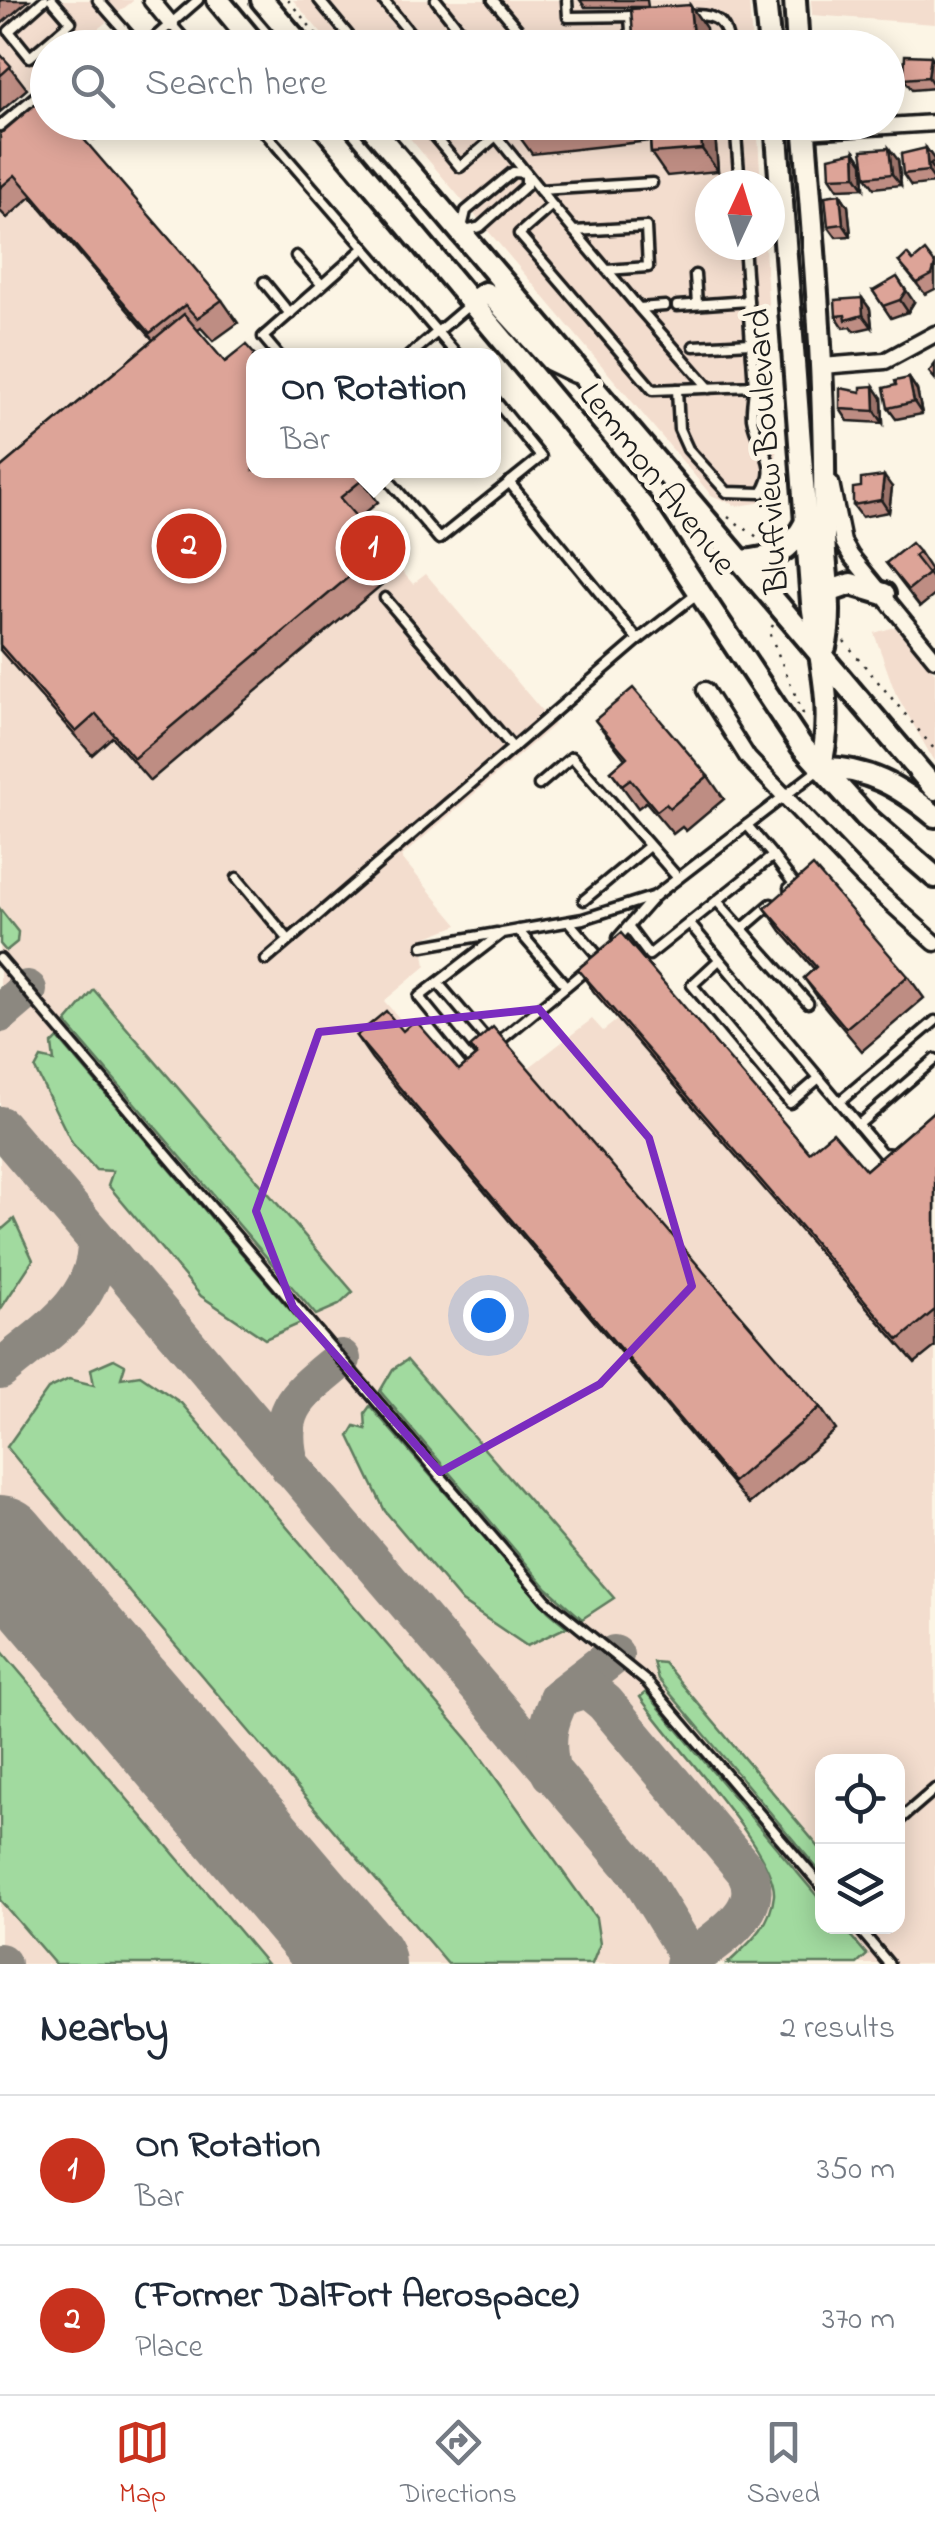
<!DOCTYPE html>
<style>
:root{--surface:#fff;--page:#f2f2f3;--text:#1f2937;--muted:#747a83;--line:#e0e1e3;--accent:#c8321e}
body{margin:0;font-family:"Indie Flower",sans-serif;background:var(--page);color:var(--text)}
.controls{position:absolute;right:30px;bottom:30px;display:grid;overflow:hidden;border-radius:20px;box-shadow:0 5px 25px #0003}
.controls button{width:90px;height:90px;display:grid;place-items:center;padding:0;border:0;border-bottom:2px solid var(--line);background:var(--surface);color:var(--text);font:50px sans-serif}
.compass{position:absolute;left:695px;top:170px;width:90px;height:90px;border-radius:50%;background:var(--surface);box-shadow:0 5px 25px #0003;rotate:4deg}
.you{position:absolute;left:488px;top:1315px;width:35px;height:35px;margin:-25px;border:8px solid #fff;border-radius:50%;background:#1a73e8;box-shadow:0 0 0 15px #1a73e833}
.badge{display:grid;place-items:center;width:65px;height:65px;border-radius:50%;background:var(--accent);color:#fff;font-size:32px;font-weight:700}
.pin{position:absolute;translate:-50% -50%;border:5px solid #fff;box-shadow:0 2px 10px #0006}
.popup{position:absolute;left:246px;top:348px;width:255px;height:130px;box-sizing:border-box;display:grid;place-content:center;border-radius:20px;background:var(--surface);filter:drop-shadow(0 2px 8px #0005);font-size:32px;white-space:nowrap;color:var(--muted)}
.popup b{font-size:38px;color:var(--text)}
.popup::after{content:'';position:absolute;left:50%;top:100%;margin-left:-20px;border:20px solid transparent;border-top-color:var(--surface)}
.list{margin:0;padding:0;list-style:none}
h2{display:flex;justify-content:space-between;align-items:center;height:130px;margin:0;padding:0 40px;font-size:42px}
h2 small{font-size:32px;font-weight:400;color:var(--muted)}
.list li{display:grid;grid-template-columns:65px 1fr auto;gap:30px;align-items:center;box-sizing:border-box;height:150px;padding:0 40px;border-top:2px solid var(--line)}
.list b{display:block;font-size:38px;white-space:nowrap}
.list p{margin:0;font-size:32px;white-space:nowrap;color:var(--muted)}
.list em{font-size:32px;font-style:normal;color:var(--muted)}
.icon{flex:none;width:55px;height:55px;fill:none;stroke:currentColor;stroke-width:2;stroke-linecap:round;stroke-linejoin:round}
.map{position:relative;flex:none;width:935px;height:1964px;overflow:hidden}
.search{position:absolute;background:var(--surface);box-shadow:0 5px 25px #0003;left:30px;right:30px;top:30px;height:110px;display:flex;align-items:center;gap:25px;box-sizing:border-box;padding:0 35px;border-radius:55px;color:var(--muted);font-size:38px}
.sheet{height:430px;background:var(--surface)}
nav{display:flex;justify-content:space-around;align-items:center;box-sizing:border-box;height:140px;border-top:2px solid var(--line);background:var(--surface);font-size:28px;color:var(--muted)}
nav a{display:grid;justify-items:center;gap:5px}
nav .on{color:var(--accent)}
.map>svg:first-child{display:block}
.built{fill:#f3ddce;fill-rule:evenodd}
.grass{fill:#a1da9f;stroke:#5e7b5e;stroke-width:2.5}
.lines{fill:none;stroke-linecap:round;stroke-linejoin:round}
.taxiway{stroke:#8c8880;stroke-width:40}
.runway{stroke:#8c8880;stroke-width:100}
.lane-casing{stroke:#1c1c1c;stroke-width:15}
.street-casing{stroke:#1c1c1c;stroke-width:21}
.secondary-casing{stroke:#1c1c1c;stroke-width:28}
.path{stroke:#1c1c1c;stroke-width:2.5;stroke-dasharray:2.5 8;stroke-linecap:butt}
.lane{stroke:#fcf5e5;stroke-width:8}
.street{stroke:#fcf5e5;stroke-width:14}
.secondary{stroke:#fcf5e5;stroke-width:20}
.wall{fill:#be8d83;stroke:#1c1c1c;stroke-width:2.5}
.shaded-wall{fill:#9b736a;stroke:#1c1c1c;stroke-width:2.5}
.building{fill:#dda498;stroke:#1c1c1c;stroke-width:2.5}
.marked{fill:none;stroke:#7b2cbf;stroke-width:8;stroke-linejoin:round}
.labels{text-anchor:middle;dominant-baseline:central;stroke-width:10;stroke-linejoin:round;paint-order:stroke}
.street-label{font-size:35px;fill:#1c1c1c;stroke:#fcf5e5}
</style>
<div class="map">
<svg width="935" height="1964" viewBox="0 0 935 1964">
<rect width="100%" height="100%" fill="#fcf5e5"/>
<filter id="ink" filterUnits="userSpaceOnUse"><feTurbulence type="fractalNoise" baseFrequency=".01" numOctaves="2"/><feDisplacementMap in="SourceGraphic" scale="20" xChannelSelector="R" yChannelSelector="G"/><feConvolveMatrix kernelMatrix="1 2 1 2 8 2 1 2 1" color-interpolation-filters="sRGB"/></filter>
<g filter="url(#ink)">
<g class="built">
<polygon points="0,0 133,0 133,1 75,47 48,48 47,72 27,89 0,57"/>
<polygon points="293,0 749,0 752,47 333,47"/>
<polygon points="811,0 935,0 935,24 812,15"/>
<polygon points="397,123 757,123 761,185 710,185 710,245 765,245 779,500 737,506 711,495"/>
<path d="M 31,198 L 170,360 L 253,470 L 351,471 L 380,503 L 359,521 L 413,584 L 426,574 L 554,725 L 401,857 L 458,925 L 422,939 L 426,966 L 384,1001 L 425,1047 L 468,1085 L 527,1069 L 592,1019 L 603,1031 L 617,1020 L 593,992 L 637,955 L 825,1174 L 881,1192 L 935,1146 L 935,1964 L 0,1964 L 0,211 L 7,218 ZM 822,1762 L 898,1762 L 898,1926 L 822,1926 Z"/>
<polygon points="895,627 935,673 935,763 895,692 874,633"/>
</g>
<g class="grass">
<polygon points="0,909 18,932 17,942 6,951 0,944"/>
<polygon points="94,990 353,1292 339,1305 316,1315 66,1023"/>
<polygon points="58,1038 301,1323 265,1339 201,1296 108,1185 113,1171 96,1170 72,1143 35,1069 41,1058 54,1061 52,1044"/>
<polygon points="14,1219 33,1260 0,1310 0,1231"/>
<polygon points="114,1359 125,1365 121,1378 140,1375 181,1403 470,1742 596,1918 600,1944 592,1964 448,1964 20,1463 7,1447 48,1389 69,1379 94,1385 91,1369"/>
<polygon points="407,1360 614,1598 582,1619 547,1588 380,1391 393,1369"/>
<polygon points="370,1406 548,1611 567,1627 527,1646 462,1602 385,1511 349,1436 355,1426 366,1429 365,1413"/>
<polygon points="0,1649 267,1964 55,1964 0,1900"/>
<polygon points="653,1662 664,1663 822,1851 822,1874 658,1679"/>
<path d="M 646,1692 L 822,1902 L 822,1926 L 843,1927 L 867,1955 L 857,1964 L 727,1964 C 748,1944 771,1927 774,1895 C 777,1852 668,1739 640,1697 Z"/>
</g>
<g class="lines">
<g class="taxiway">
<polyline points="0,1013 27,990"/>
<polyline points="0,1126 638,1873 694,1964"/>
<path d="M 0,1370 C 42,1334 94,1306 97,1247"/>
<path d="M 290,1467 C 274,1408 299,1394 341,1359"/>
<polyline points="0,1540 59,1608"/>
<polyline points="558,1698 614,1655"/>
<path d="M 551,1773 C 544,1743 546,1723 561,1696 L 587,1688 L 605,1703 L 746,1871 C 769,1913 712,1941 685,1964"/>
<polyline points="0,1963 1,1964"/>
</g>
<polyline class="runway" points="0,1545 356,1964"/>
<defs>
<g id="lane">
<polyline points="44,0 9,31 30,57 71,22 52,0"/>
<polyline points="98,0 140,48"/>
<polyline points="319,0 359,48"/>
<polyline points="383,0 422,48"/>
<polyline points="436,0 474,48"/>
<polyline points="493,0 526,39 520,48"/>
<polyline points="567,0 568,17 638,16"/>
<path d="M 692,15 C 717,14 727,22 729,48"/>
<polyline points="630,16 632,48"/>
<polyline points="171,24 192,48"/>
<polyline points="143,48 198,0"/>
<polyline points="93,122 94,133"/>
<polyline points="256,122 458,356"/>
<polyline points="422,122 460,167 496,136 497,122"/>
<polyline points="485,122 552,205 519,234 653,390 754,386 748,301 677,306"/>
<polyline points="735,122 740,185"/>
<polyline points="0,126 48,86"/>
<polygon points="513,172 526,173 526,186 480,227 461,232 466,211"/>
<polyline points="540,190 652,183"/>
<polyline points="552,205 639,308 665,306"/>
<polyline points="574,231 646,227 648,267 607,270"/>
<polyline points="744,245 748,301"/>
<polyline points="296,256 322,285"/>
<polyline points="695,275 697,304"/>
<polyline points="264,282 290,314"/>
<polyline points="639,308 709,388"/>
<polyline points="694,346 751,343"/>
<polyline points="279,356 263,337 364,248"/>
<polyline points="409,356 469,305"/>
<path d="M 677,389 L 679,429 L 688,449 L 727,492 L 762,493 C 782,462 757,448 752,418 C 751,408 754,396 754,386"/>
<polyline points="380,470 439,539 541,457 493,398"/>
<polyline points="509,482 638,640 698,593"/>
<polyline points="385,598 513,748"/>
<polyline points="539,785 572,757 678,878"/>
<polyline points="773,856 794,884 789,888"/>
<polyline points="237,878 289,940"/>
<polyline points="584,900 649,846"/>
<polyline points="717,901 742,929 771,904"/>
<polyline points="569,922 600,958"/>
<polyline points="689,923 882,1153 892,1154"/>
<polyline points="628,927 649,955 773,856 747,825"/>
<polyline points="742,929 808,1003"/>
<polyline points="518,930 566,986"/>
<polyline points="618,938 655,896 817,771"/>
<polyline points="423,946 497,933"/>
<polyline points="0,959 546,1600 647,1682 822,1887"/>
<polyline points="266,960 638,640"/>
<polyline points="719,960 692,985 790,1103 819,1078"/>
<polyline points="438,983 487,1040"/>
<polyline points="497,1043 587,969"/>
<polyline points="479,1058 473,1063 419,997 502,933 583,919 655,896"/>
<polyline points="839,1102 935,1021"/>
<polyline points="858,1125 935,1059"/>
<polyline points="898,1821 935,1789"/>
<polyline points="857,1926 889,1964"/>
</g>
<g id="street">
<polyline points="151,0 171,24"/>
<polyline points="805,131 935,123"/>
<polyline points="822,366 885,361 935,334"/>
<polyline points="831,483 843,542 851,556 935,659"/>
<polyline points="705,690 748,758 865,880 935,943"/>
</g>
<g id="secondary">
<polyline points="218,0 258,48"/>
<polyline points="262,0 303,48"/>
<polyline points="765,0 770,48"/>
<polyline points="795,0 798,48"/>
<polyline points="320,122 642,506 801,745 866,817 935,877"/>
<polyline points="367,122 935,789"/>
<path d="M 776,122 L 812,603 C 819,658 836,712 820,768"/>
<path d="M 804,122 C 815,257 826,391 824,526 C 823,566 835,607 825,647"/>
<polyline points="472,302 485,293 493,297 551,360 576,372"/>
<path d="M 741,561 C 775,559 790,552 806,522"/>
<polyline points="828,592 851,584 884,594"/>
<path d="M 820,768 C 867,767 900,787 935,816"/>
</g>
</defs>
<use href="#lane" class="lane-casing"/>
<use href="#street" class="street-casing"/>
<use href="#secondary" class="secondary-casing"/>
<g class="path">
<polyline points="288,0 328,48"/>
<polyline points="728,517 763,541"/>
<polyline points="785,572 789,589"/>
<polyline points="773,625 769,632 804,716"/>
<polyline points="844,641 935,750"/>
</g>
<use href="#lane" class="lane"/>
<use href="#street" class="street"/>
<use href="#secondary" class="secondary"/>
</g>
<g class="wall">
<polygon points="0,0 29,0 0,25"/>
<polygon points="580,0 647,0 648,7 585,7"/>
<polygon points="0,54 27,89 0,112"/>
<polygon points="931,56 935,62 935,88 912,90 904,79"/>
<polygon points="516,122 714,122 718,171 667,176 651,153 650,141 532,154 516,132"/>
<polygon points="0,134 222,300 238,323 213,341 201,328 198,330 253,470 362,480 378,502 358,519 383,548 399,570 150,781 112,737 92,755 0,650 0,468 153,340 31,197 7,218 0,211"/>
<polygon points="926,148 935,161 935,183 911,186 903,174"/>
<polygon points="855,151 863,163 864,188 838,189 830,177"/>
<polygon points="898,160 901,185 874,188 866,177"/>
<polygon points="840,194 848,206 851,236 836,237 828,226"/>
<polygon points="913,261 935,262 935,289 925,294 899,262"/>
<polygon points="873,291 914,302 908,312 891,318"/>
<polygon points="862,298 870,309 872,327 854,331 851,327 844,328 836,316"/>
<polygon points="909,378 917,390 922,414 896,419 888,408"/>
<polygon points="882,398 883,423 848,421 840,409"/>
<polygon points="861,487 892,487 889,512 862,517 853,505"/>
<polygon points="919,552 931,570 928,573 935,583 935,595 920,607 886,563"/>
<polygon points="595,720 708,776 724,799 686,831 682,827 673,834 646,802 638,808 611,771 625,759"/>
<polygon points="765,908 908,976 924,998 862,1051 820,1001 804,978 814,969 781,931"/>
<polygon points="578,969 809,1152 866,1170 935,1110 935,1347 915,1363 594,992"/>
<polygon points="403,1031 459,1070 476,1056 470,1047 820,1407 836,1430 749,1504 372,1059 356,1036"/>
</g>
<g class="shaded-wall">
<polygon points="690,5 706,28 708,48 694,48"/>
<polygon points="888,53 893,62 892,85 888,78"/>
<polygon points="931,56 935,62 935,87 928,77"/>
<polygon points="700,122 714,122 718,171 702,149"/>
<polygon points="889,148 898,160 901,185 892,174"/>
<polygon points="926,148 934,159 935,181 928,171"/>
<polygon points="855,151 863,163 864,188 856,176"/>
<polygon points="840,194 848,206 851,236 843,224"/>
<polygon points="897,277 914,302 908,312 900,300"/>
<polygon points="862,298 870,309 872,327 863,315"/>
<polygon points="909,378 917,390 922,414 914,402"/>
<polygon points="874,386 882,398 883,423 875,411"/>
<polygon points="884,476 892,487 889,512 881,500"/>
</g>
<g class="building">
<polygon points="690,5 694,48 634,48 631,9"/>
<polygon points="564,40 564,47 601,44 601,48 550,48 550,41"/>
<polygon points="824,40 825,48 817,48 816,41"/>
<polygon points="0,54 11,66 0,76"/>
<polygon points="905,55 931,56 928,77 904,79"/>
<polygon points="45,96 48,98 48,122 69,122 222,300 197,318 185,305 150,333 15,175 0,188 0,134"/>
<polygon points="516,122 597,122 516,132"/>
<polygon points="649,122 700,122 702,149 651,153"/>
<polygon points="889,148 892,174 866,177 862,150"/>
<polygon points="926,148 928,171 903,174 901,154"/>
<polygon points="855,151 856,176 830,177 829,157"/>
<polygon points="935,161 935,173 930,165"/>
<polygon points="840,194 843,224 828,226 825,196"/>
<polygon points="925,251 935,264 932,275 917,283 899,262 907,254 913,261"/>
<polygon points="897,277 906,291 900,300 883,306 873,291"/>
<polygon points="862,298 863,315 846,320 845,315 836,316 835,300"/>
<polygon points="184,314 225,362 246,345 256,356 253,356 253,470 354,470 362,480 340,498 383,548 134,758 96,714 76,732 0,645 0,468"/>
<polygon points="935,364 935,379 929,372"/>
<polygon points="909,378 914,402 888,408 884,388 896,385 895,381"/>
<polygon points="874,386 875,411 840,409 840,388 861,392 861,387"/>
<polygon points="884,476 881,500 853,505 853,488 861,487 861,479"/>
<polygon points="911,543 919,552 914,556 928,574 908,590 886,563"/>
<polygon points="633,688 708,776 670,808 666,804 657,811 630,779 622,785 611,771 627,757 595,720"/>
<polygon points="813,866 908,976 846,1028 804,978 816,967 765,908"/>
<polygon points="621,933 809,1152 833,1132 866,1170 935,1110 935,1310 899,1340 578,969"/>
<polygon points="386,1011 403,1031 415,1020 459,1070 477,1055 470,1047 493,1027 820,1407 733,1482 356,1036"/>
</g>
</g>
<path class="marked" d="M 539,1009 L 649,1138 L 692,1286 L 600,1384 L 440,1472 L 293,1307 L 256,1211 L 319,1032 Z"/>
<g class="labels">
<g class="street-label">
<text transform="translate(769 451) rotate(-94)">Bluffview Boulevard</text>
<text transform="translate(656 480) rotate(52)">Lemmon Avenue</text>
</g>
</g>
</svg>
<div class="controls">
<button><svg class="icon" aria-label="locate" viewBox="0 0 24 24"><circle cx="12" cy="12" r="6"/><path d="M12 2v4M12 18v4M2 12h4M18 12h4"/></svg></button>
<button><svg class="icon" aria-label="layers" viewBox="0 0 24 24"><path d="M12 4l9 5-9 5-9-5zM3 14l9 5 9-5"/></svg></button>
</div>
<svg class="compass" viewBox="-18 -18 36 36"><path d="M0-13l5 13h-10z" fill="#e53935"/><path d="M0 13l5-13h-10z" fill="#747a83"/></svg>
<div class="you"></div>
<div class="pin badge" style="left:373px;top:548px">1</div>
<div class="popup"><b>On Rotation</b>Bar</div>
<div class="pin badge" style="left:189px;top:546px">2</div>
<div class="search"><svg class="icon" aria-label="search" viewBox="0 0 24 24"><circle cx="10" cy="10" r="6"/><path d="M15 15l6 6"/></svg>Search here</div>
</div>
<section class="sheet">
<h2>Nearby<small>2 results</small></h2>
<ul class="list">
<li><span class="badge">1</span><div><b>On Rotation</b><p>Bar</p></div><em>350 m</em></li>
<li><span class="badge">2</span><div><b>(Former DalFort Aerospace)</b><p>Place</p></div><em>370 m</em></li>
</ul>
</section>
<nav>
<a class="on"><svg class="icon" aria-label="map" viewBox="0 0 24 24"><path d="M3 6l6-2 6 2 6-2v14l-6 2-6-2-6 2zM9 4v14M15 6v14"/></svg>Map</a>
<a><svg class="icon" aria-label="directions" viewBox="0 0 24 24"><path d="M12 3l9 9-9 9-9-9zM9 14v-3h6M13 9l2 2-2 2"/></svg>Directions</a>
<a><svg class="icon" aria-label="saved" viewBox="0 0 24 24"><path d="M7 4h10v16l-5-4-5 4z"/></svg>Saved</a>
</nav>
